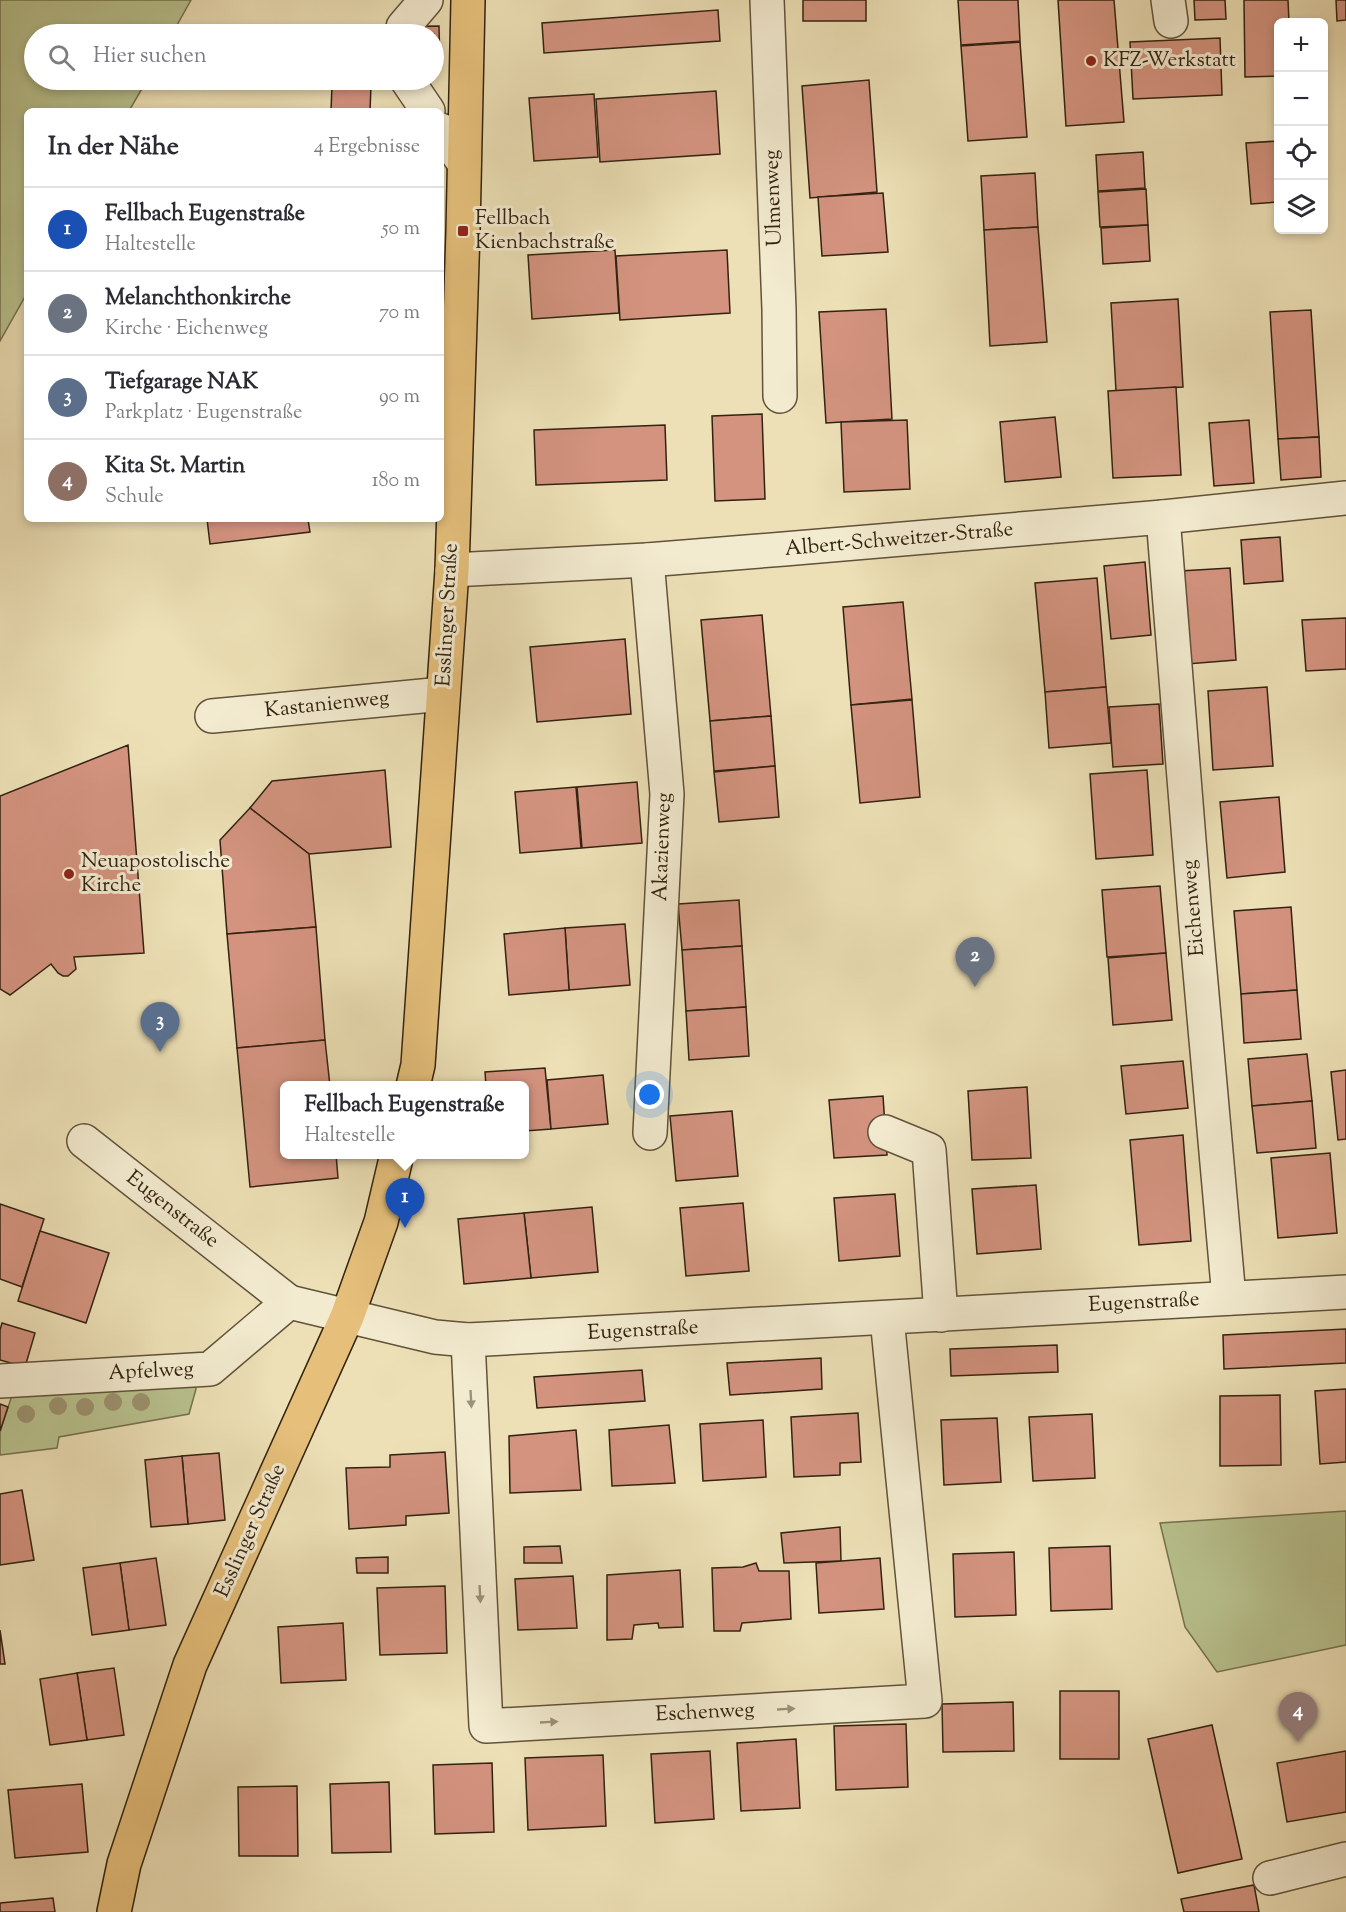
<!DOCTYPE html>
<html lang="de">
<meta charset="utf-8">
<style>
:root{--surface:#fff;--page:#f7f7f7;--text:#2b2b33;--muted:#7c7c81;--line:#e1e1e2;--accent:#8f2418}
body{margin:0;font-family:"Sorts Mill Goudy",serif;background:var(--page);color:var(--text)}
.controls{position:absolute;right:18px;top:18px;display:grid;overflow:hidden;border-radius:9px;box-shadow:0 3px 9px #0003}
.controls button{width:54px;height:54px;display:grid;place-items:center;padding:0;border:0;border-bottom:2px solid var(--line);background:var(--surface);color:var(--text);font:30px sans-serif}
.you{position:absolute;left:650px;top:1095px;width:21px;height:21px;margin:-15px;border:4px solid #fff;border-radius:50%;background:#1a73e8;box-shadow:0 0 0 9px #1a73e833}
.badge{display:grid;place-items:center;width:39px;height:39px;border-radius:50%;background:var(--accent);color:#fff;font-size:20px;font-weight:700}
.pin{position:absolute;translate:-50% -50px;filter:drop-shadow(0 2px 3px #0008)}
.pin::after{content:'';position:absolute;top:32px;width:21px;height:18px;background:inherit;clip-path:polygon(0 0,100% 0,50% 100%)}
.popup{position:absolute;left:280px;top:1081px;width:249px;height:78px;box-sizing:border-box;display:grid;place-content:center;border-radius:9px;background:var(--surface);filter:drop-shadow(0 2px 4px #0005);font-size:20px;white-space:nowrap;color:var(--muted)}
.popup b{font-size:22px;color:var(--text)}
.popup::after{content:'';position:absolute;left:50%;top:100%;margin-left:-12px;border:12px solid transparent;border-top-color:var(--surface)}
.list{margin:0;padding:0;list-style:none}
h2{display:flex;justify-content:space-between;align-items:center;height:78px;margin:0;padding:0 24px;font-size:26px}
h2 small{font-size:20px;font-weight:400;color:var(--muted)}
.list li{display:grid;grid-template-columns:39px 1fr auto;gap:18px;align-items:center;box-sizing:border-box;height:84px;padding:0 24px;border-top:2px solid var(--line)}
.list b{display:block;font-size:22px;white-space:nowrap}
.list p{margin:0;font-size:20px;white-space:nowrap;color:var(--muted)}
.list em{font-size:20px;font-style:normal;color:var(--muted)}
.icon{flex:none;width:33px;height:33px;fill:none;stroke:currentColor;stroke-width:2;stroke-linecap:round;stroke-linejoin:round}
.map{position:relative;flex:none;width:1346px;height:1912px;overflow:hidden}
.search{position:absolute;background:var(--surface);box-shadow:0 3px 9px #0003;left:24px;top:24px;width:420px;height:66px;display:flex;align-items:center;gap:15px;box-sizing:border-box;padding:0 21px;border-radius:33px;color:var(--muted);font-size:22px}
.panel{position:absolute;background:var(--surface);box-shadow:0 3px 9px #0003;left:24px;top:108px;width:420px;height:414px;border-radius:9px}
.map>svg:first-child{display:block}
.green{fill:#b8c28e;stroke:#757250;stroke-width:1.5}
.building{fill:#d3937f;stroke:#322211;stroke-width:1.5}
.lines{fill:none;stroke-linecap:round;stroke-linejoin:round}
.minor-casing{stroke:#61523a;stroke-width:36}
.major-casing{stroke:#322211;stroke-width:36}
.minor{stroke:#f3ebd0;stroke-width:33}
.major{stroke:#e6c07b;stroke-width:33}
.tree{fill:#9c9270}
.oneway{fill:#9c917a}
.poi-dot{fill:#8f2418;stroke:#f3ebd0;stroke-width:2}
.labels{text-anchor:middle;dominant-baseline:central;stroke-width:6;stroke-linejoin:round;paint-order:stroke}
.poi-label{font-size:21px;fill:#322211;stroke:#f3ebd0;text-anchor:start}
.street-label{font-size:21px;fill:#322211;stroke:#f3ebd0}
</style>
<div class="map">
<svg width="1346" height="1912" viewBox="0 0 1346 1912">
<rect width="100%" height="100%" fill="#ede0b6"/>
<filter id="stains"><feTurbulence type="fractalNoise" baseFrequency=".00333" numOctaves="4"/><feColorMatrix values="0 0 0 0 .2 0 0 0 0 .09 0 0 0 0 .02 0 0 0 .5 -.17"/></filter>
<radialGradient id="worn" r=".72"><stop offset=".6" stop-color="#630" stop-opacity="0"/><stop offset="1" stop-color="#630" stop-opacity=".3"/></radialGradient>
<g class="green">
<polygon points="0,0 191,0 172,34 34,34 34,80 147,80 129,111 27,111 27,293 0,341"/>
<polygon points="194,1381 196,1389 189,1414 59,1437 57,1448 0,1455 0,1432 15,1386"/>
<polygon points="1346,1511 1346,1645 1217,1672 1185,1627 1160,1523"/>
</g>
<g class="building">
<rect x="803" y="0" width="63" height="21"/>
<polygon points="958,0 1018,0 1020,41 961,45"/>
<polygon points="1058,0 1114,0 1124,122 1066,126"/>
<polygon points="1194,0 1225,0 1226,19 1195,20"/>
<polygon points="1244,0 1288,0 1289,22 1278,22 1278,76 1245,77"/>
<polygon points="1336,0 1346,0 1346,20 1337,21"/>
<polygon points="718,10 720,41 544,53 542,23"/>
<polygon points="439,26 440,70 434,70 434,34 366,34 366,27"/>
<polygon points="1220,38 1222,95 1133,99 1130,42"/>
<polygon points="1020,42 1027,137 968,141 961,46"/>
<polygon points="869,80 877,192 810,198 802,86"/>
<polygon points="332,85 371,86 370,111 331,111"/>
<polygon points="716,91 720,154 600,162 596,99"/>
<polygon points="594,94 598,157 534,161 529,98"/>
<polygon points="1278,141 1278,202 1251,204 1246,143"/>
<polygon points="1143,152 1145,188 1098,191 1096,155"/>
<polygon points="1035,173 1038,227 984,230 981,176"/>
<polygon points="1146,189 1148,225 1100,227 1098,192"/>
<polygon points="883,193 888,252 822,256 818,197"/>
<polygon points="1148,225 1150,261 1103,264 1101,228"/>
<polygon points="1038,227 1047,342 990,346 984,230"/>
<polygon points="615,250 619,313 532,319 528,255"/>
<polygon points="727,250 730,313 620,320 616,256"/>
<polygon points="1178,299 1183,387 1116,391 1111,303"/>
<polygon points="886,309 892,419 826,423 819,312"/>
<polygon points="1311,310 1319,437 1278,439 1270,312"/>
<polygon points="1176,387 1181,475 1113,478 1108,391"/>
<polygon points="762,414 765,499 715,501 712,416"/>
<polygon points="1055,417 1061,477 1005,482 1000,422"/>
<polygon points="907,420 910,489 844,492 841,422"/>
<polygon points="1249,420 1254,483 1214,486 1209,423"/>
<polygon points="665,425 667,480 536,485 534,430"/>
<polygon points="1319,437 1321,477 1281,480 1278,439"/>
<polygon points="207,519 308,519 310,532 210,544"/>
<polygon points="1280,537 1283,581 1244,584 1241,540"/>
<polygon points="1145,562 1151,635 1111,639 1104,566"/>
<polygon points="1230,568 1236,660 1187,664 1180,571"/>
<polygon points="1097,578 1106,687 1045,692 1035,583"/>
<polygon points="903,602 912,699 851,705 843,607"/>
<polygon points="762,615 771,716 710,721 701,620"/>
<polygon points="1346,618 1346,669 1306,671 1302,620"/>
<polygon points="625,639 631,714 537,722 530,647"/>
<polygon points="1106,687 1111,743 1049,748 1045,692"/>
<polygon points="1267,687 1273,766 1213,770 1208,691"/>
<polygon points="912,700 920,797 860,803 851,705"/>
<polygon points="1159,704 1163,764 1113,767 1109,707"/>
<polygon points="771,716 775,766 714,771 710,721"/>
<polygon points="128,745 144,953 74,957 76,969 68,976 63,976 58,973 51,964 10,995 0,989 0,796"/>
<polygon points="775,766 779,817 719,822 714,772"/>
<polygon points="385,770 391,847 309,854 250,808 272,781"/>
<polygon points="1147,770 1153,855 1096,859 1090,774"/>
<polygon points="637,782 642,843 582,848 577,787"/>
<polygon points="576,787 581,848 520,853 515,792"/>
<polygon points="1279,797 1285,872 1227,878 1220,802"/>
<polygon points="250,808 309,854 316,927 227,934 220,840"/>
<polygon points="1160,886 1166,953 1107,957 1102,890"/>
<polygon points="739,900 742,946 682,950 678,904"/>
<polygon points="1291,907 1297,990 1241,994 1234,911"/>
<polygon points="625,924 630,985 569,990 565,928"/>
<polygon points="316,927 325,1040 237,1048 227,934"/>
<polygon points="565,928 569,990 509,995 504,934"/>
<polygon points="742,946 746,1007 686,1011 682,950"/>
<polygon points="1166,953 1172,1020 1113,1025 1108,958"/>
<polygon points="1297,990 1301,1039 1244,1043 1241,994"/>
<polygon points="746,1007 749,1056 689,1060 686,1011"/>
<polygon points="325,1040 330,1086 285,1086 285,1154 336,1154 338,1178 250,1187 237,1048"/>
<polygon points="1307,1054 1312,1101 1252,1106 1248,1059"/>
<polygon points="1183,1061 1188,1108 1126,1114 1121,1066"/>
<polygon points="545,1068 551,1129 525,1131 525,1086 486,1086 485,1072"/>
<polygon points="1346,1070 1346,1139 1338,1140 1331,1072"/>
<polygon points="603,1075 608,1124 551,1129 547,1080"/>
<polygon points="1027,1087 1031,1158 972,1160 968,1091"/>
<polygon points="883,1096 887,1155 834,1158 829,1100"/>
<polygon points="1312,1101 1316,1148 1257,1153 1252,1106"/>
<polygon points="732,1111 738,1176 676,1181 670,1116"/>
<polygon points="1183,1135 1191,1241 1139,1245 1130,1140"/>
<polygon points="1330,1153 1337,1233 1278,1238 1271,1158"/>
<polygon points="1036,1185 1041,1249 977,1254 972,1189"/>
<polygon points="895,1194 900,1256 839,1261 834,1198"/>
<polygon points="743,1203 749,1271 686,1276 680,1208"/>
<polygon points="0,1204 44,1219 22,1287 0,1279"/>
<polygon points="592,1207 598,1272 531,1278 524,1213"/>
<polygon points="524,1213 531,1278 464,1284 458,1219"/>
<polygon points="40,1231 109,1253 86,1323 18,1301"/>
<polygon points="2,1323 35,1333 25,1367 0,1360 0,1330"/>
<polygon points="1346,1329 1346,1363 1224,1369 1223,1335"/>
<polygon points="1057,1345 1058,1372 951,1376 950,1349"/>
<polygon points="821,1358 822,1389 730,1395 727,1363"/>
<polygon points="642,1370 645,1401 537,1408 534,1377"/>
<polygon points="1346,1389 1346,1462 1320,1464 1315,1391"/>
<polygon points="1280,1395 1281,1465 1220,1466 1220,1396"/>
<polygon points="0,1404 8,1407 0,1431"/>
<polygon points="858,1413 861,1462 840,1463 840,1475 794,1477 791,1417"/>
<polygon points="1092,1414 1095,1478 1033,1481 1029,1417"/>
<polygon points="997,1418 1001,1482 944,1485 941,1420"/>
<polygon points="763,1420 766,1477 703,1481 700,1424"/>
<polygon points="669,1425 675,1483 612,1486 609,1430"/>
<polygon points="576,1430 581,1490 510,1493 509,1436"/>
<polygon points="445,1452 449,1513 406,1516 406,1525 349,1529 346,1468 390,1467 390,1455"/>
<polygon points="219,1453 225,1520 188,1524 182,1456"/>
<polygon points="182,1456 188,1524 151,1527 145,1460"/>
<polygon points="22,1490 34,1560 0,1565 0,1494"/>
<polygon points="840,1527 841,1561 784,1563 781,1533"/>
<polygon points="560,1546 562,1563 524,1563 524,1547"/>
<polygon points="1110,1546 1112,1609 1051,1611 1049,1548"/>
<polygon points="1014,1552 1016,1615 955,1617 953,1554"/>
<polygon points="388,1557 388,1573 357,1573 356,1558"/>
<polygon points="156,1558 166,1625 129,1630 120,1563"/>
<polygon points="880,1558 884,1609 819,1613 816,1563"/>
<polygon points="120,1563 129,1630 92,1635 83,1568"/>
<polygon points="756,1563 759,1571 789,1571 791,1619 742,1623 740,1631 714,1631 712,1568 743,1567"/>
<polygon points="680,1570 683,1627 659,1628 658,1623 634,1625 632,1639 607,1640 607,1575"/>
<polygon points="573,1576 577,1628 518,1630 515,1579"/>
<polygon points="445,1586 447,1653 380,1655 377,1588"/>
<polygon points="343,1623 346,1680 281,1683 278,1627"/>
<polygon points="0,1630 5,1664 0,1664"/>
<polygon points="114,1668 124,1735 87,1740 77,1673"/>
<polygon points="77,1673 87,1740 50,1745 40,1679"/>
<rect x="1060" y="1691" width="59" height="68"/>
<polygon points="1013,1702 1014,1751 943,1752 942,1704"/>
<polygon points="906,1724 908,1787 836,1790 834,1726"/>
<polygon points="1212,1725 1242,1859 1178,1873 1148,1739"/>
<polygon points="796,1739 800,1808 741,1811 737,1743"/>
<polygon points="710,1751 714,1819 655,1823 651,1754"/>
<polygon points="1346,1751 1346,1812 1287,1822 1277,1763"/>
<polygon points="603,1755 606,1826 528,1830 525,1758"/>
<polygon points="492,1763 494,1832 435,1834 433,1765"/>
<polygon points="389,1782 391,1852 332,1853 330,1784"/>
<polygon points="82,1784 88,1852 15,1858 8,1790"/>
<polygon points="297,1786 298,1856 239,1856 238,1787"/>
<polygon points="1254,1885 1259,1912 1184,1912 1181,1899"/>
<polygon points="53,1898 55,1912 0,1912 0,1903"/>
</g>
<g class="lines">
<defs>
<g id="minor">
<polyline points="767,0 779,309 780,396"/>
<polyline points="1168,0 1171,21"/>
<polyline points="402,34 403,27 426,0"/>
<polyline points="407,80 428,111"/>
<polyline points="441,130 464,163"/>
<polyline points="1163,517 1196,927 1229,1298"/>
<polyline points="647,560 667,794 650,1133"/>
<polyline points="452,570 647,560 784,549 1163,517 1346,498"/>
<polyline points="212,716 443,694"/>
<polyline points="885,1132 929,1150 941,1315"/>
<polyline points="84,1141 289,1302"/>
<polyline points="468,1340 486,1726 925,1701 887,1318"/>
<polyline points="0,1381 210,1369 289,1302 435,1337 468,1340 1346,1292"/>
<polyline points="1270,1878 1346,1859"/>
</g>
<g id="major">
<polyline points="413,1086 418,1065 452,570 463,231 468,0"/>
<polyline points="114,1912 124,1864 190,1665 347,1317 381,1222 397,1154"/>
</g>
</defs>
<use href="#minor" class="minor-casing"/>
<use href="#major" class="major-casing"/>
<use href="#minor" class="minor"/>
<use href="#major" class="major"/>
</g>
<g class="tree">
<circle cx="113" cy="1402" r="9"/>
<circle cx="141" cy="1402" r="9"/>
<circle cx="58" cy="1406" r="9"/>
<circle cx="85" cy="1407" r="9"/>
<circle cx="26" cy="1414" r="9"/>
</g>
<defs><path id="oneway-solid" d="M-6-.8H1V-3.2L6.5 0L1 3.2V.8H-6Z" transform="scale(1.5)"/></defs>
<g class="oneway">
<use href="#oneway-solid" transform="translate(471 1399) rotate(87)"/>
<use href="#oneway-solid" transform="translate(480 1594) rotate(87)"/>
<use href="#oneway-solid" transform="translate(786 1709) rotate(-3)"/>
<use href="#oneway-solid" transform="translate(549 1722) rotate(-3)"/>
</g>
<g class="poi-dot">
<circle cx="1091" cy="61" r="6"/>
<rect x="457" y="225" width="12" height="12" rx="3"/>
<circle cx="69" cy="874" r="6"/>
</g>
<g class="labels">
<g class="poi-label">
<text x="1103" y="61">KFZ-Werkstatt</text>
<text x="475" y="219">Fellbach<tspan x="475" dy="24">Kienbachstraße</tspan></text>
<text x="81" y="862">Neuapostolische<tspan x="81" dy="24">Kirche</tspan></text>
</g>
<g class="street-label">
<text transform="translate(774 198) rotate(-92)">Ulmenweg</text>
<text transform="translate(899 540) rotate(-5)">Albert-Schweitzer-Straße</text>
<text transform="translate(448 615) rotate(-87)">Esslinger Straße</text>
<text transform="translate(327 705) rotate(-6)">Kastanienweg</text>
<text transform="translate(663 847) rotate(-88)">Akazienweg</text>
<text transform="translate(1194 908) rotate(-95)">Eichenweg</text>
<text transform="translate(172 1210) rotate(38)">Eugenstraße</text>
<text transform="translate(1144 1303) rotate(-3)">Eugenstraße</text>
<text transform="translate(643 1331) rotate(-3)">Eugenstraße</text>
<text transform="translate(151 1372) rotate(-3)">Apfelweg</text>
<text transform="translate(251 1531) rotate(-66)">Esslinger Straße</text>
<text transform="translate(705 1713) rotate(-3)">Eschenweg</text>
</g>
</g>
<rect width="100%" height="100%" filter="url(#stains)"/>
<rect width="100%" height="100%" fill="url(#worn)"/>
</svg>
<div class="controls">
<button>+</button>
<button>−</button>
<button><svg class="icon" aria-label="locate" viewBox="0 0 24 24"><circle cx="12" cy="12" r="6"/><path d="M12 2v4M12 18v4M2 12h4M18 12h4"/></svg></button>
<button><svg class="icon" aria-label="layers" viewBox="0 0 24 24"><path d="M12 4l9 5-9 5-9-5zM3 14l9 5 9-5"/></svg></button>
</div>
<div class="you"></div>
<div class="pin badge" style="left:405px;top:1228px;background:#1a4fb4">1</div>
<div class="popup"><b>Fellbach Eugenstraße</b>Haltestelle</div>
<div class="pin badge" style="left:975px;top:987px;background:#6b7280">2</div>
<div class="pin badge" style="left:160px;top:1052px;background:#5c6f8a">3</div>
<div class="pin badge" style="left:1298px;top:1742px;background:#8d6e63">4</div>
<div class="search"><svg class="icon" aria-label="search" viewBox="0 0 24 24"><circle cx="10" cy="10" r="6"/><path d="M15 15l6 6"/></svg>Hier suchen</div>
<section class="panel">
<h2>In der Nähe<small>4 Ergebnisse</small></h2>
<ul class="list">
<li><span class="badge" style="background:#1a4fb4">1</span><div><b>Fellbach Eugenstraße</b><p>Haltestelle</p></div><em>50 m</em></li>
<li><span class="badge" style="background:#6b7280">2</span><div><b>Melanchthonkirche</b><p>Kirche · Eichenweg</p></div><em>70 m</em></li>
<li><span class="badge" style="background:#5c6f8a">3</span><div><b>Tiefgarage NAK</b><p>Parkplatz · Eugenstraße</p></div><em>90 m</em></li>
<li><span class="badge" style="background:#8d6e63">4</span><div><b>Kita St. Martin</b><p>Schule</p></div><em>180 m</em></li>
</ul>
</section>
</div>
